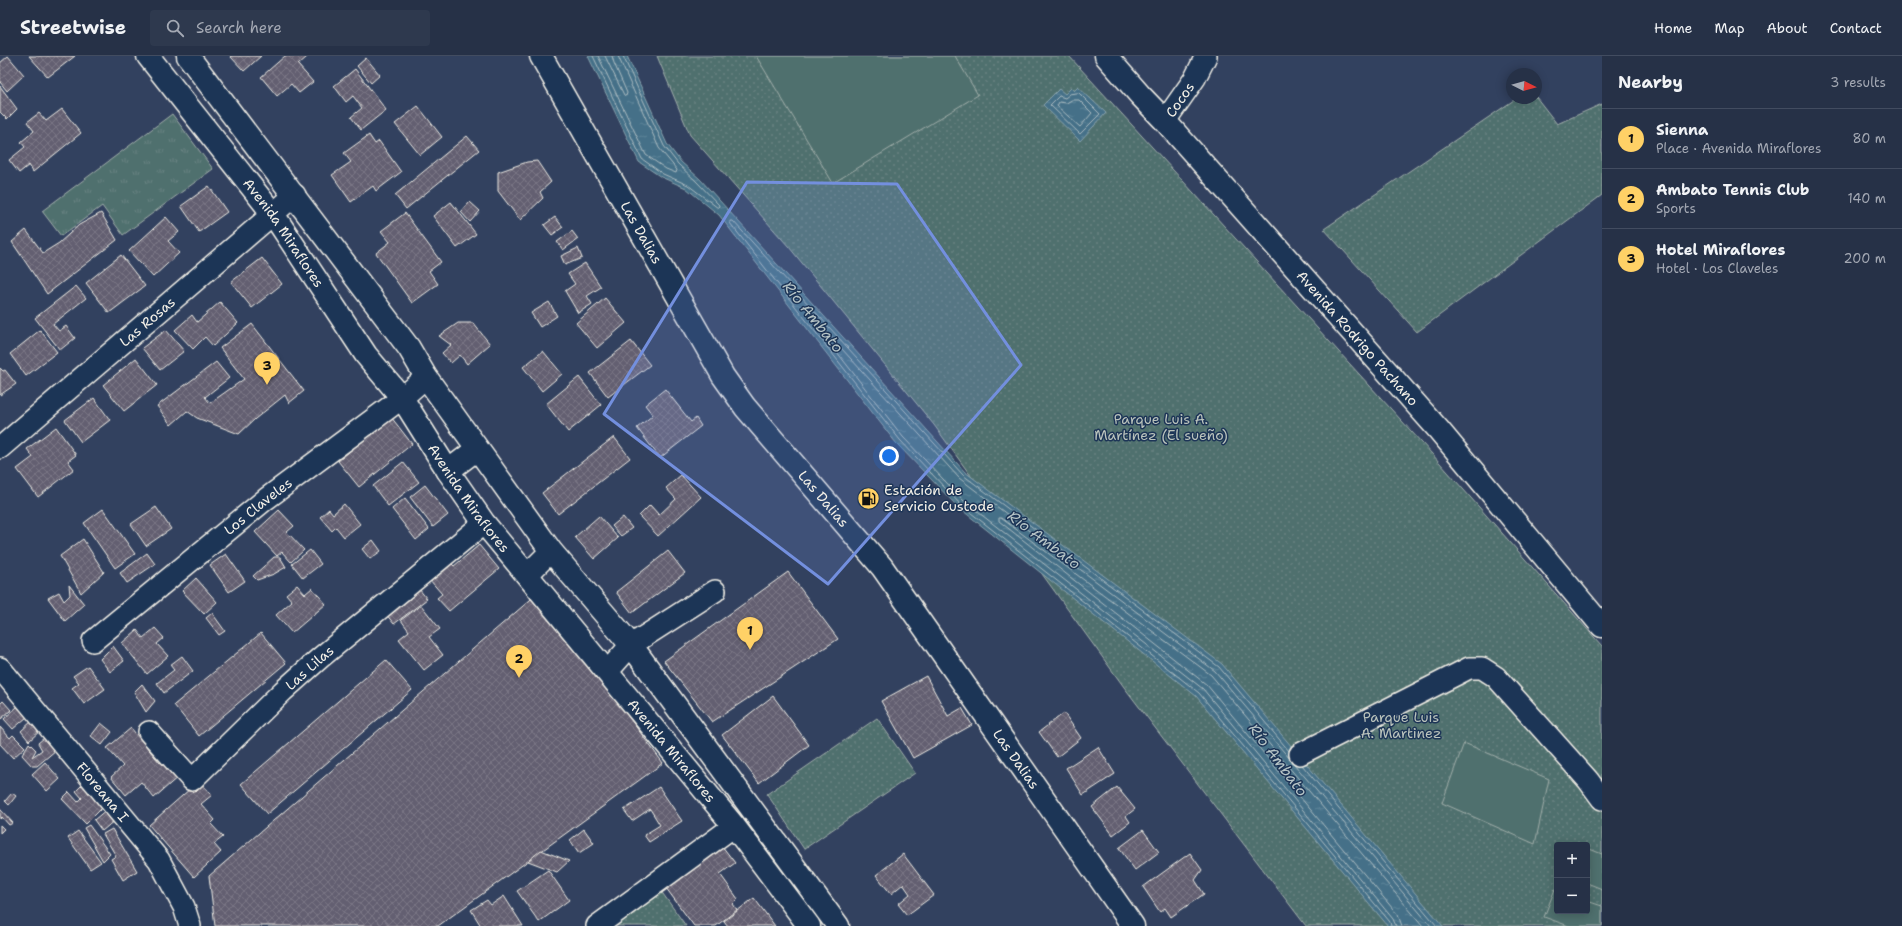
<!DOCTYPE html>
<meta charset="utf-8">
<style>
:root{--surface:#263147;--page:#2e394e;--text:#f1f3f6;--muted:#a4a9b4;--line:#424c60;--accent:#ffd166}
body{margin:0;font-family:"Shantell Sans",sans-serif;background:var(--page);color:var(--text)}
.controls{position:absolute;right:12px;bottom:12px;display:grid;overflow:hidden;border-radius:4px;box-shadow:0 2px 10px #0003}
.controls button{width:36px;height:36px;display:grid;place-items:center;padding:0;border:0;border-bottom:1px solid var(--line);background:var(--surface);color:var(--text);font:20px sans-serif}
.compass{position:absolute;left:1506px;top:12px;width:36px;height:36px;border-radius:50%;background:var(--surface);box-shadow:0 2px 10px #0003;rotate:95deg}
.you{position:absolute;left:889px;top:400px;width:14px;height:14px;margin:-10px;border:3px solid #fff;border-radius:50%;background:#1a73e8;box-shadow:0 0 0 6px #1a73e833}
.badge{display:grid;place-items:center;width:26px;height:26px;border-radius:50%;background:var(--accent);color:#111;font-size:13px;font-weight:700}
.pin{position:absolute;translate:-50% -33px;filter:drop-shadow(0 1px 2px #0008)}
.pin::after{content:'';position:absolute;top:21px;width:14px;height:12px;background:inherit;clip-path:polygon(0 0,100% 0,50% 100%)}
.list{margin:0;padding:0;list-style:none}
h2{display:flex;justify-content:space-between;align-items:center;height:52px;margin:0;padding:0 16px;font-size:17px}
h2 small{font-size:13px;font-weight:400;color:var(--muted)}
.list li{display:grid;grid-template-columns:26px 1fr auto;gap:12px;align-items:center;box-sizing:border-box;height:60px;padding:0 16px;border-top:1px solid var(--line)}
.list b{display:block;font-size:15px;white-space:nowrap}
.list p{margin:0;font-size:13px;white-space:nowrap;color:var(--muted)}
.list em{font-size:13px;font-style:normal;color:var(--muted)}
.icon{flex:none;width:22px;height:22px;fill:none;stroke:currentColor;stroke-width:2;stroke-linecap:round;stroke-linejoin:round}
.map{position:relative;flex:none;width:1602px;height:870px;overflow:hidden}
header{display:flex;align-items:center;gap:24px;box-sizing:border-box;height:56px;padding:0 20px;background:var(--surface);border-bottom:1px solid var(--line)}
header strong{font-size:19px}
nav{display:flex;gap:22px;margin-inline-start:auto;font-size:14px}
.search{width:280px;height:36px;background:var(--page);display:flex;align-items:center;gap:10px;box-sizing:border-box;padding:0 14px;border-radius:4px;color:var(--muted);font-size:15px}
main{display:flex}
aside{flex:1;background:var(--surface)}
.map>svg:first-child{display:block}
.grass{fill:url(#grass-tufts);stroke:#a2b0ab}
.park{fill:url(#park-dots);stroke:#a2b0ab;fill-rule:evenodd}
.pitch{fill:#506f6e;stroke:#a2b0ab}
.water{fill:url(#water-ripples);stroke:#8aa4ae}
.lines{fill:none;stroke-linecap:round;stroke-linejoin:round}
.shore{stroke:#aebdc2;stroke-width:1}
.building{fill:url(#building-cross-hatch);stroke:#f4f1e8}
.minor-casing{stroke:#f4f1e8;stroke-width:24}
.tertiary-casing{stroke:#f4f1e8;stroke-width:25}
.secondary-casing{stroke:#f4f1e8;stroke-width:25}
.minor{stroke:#1d3557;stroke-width:21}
.tertiary{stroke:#1d3557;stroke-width:22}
.secondary{stroke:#1d3557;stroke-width:22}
.marked{fill:#738fde;fill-opacity:0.2;stroke:#738fde;stroke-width:3;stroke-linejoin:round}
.labels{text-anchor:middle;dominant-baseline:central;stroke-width:3;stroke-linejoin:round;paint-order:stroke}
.street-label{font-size:14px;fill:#f4f1e8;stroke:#1d3557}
.park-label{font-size:14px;fill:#bbc4bd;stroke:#1d3557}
.poi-label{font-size:14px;fill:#f4f1e8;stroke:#1d3557;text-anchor:start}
.water-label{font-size:15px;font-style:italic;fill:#b6c4c6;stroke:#1d3557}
</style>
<header>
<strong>Streetwise</strong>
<div class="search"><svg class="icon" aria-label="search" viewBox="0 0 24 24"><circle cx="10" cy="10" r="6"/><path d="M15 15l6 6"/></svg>Search here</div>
<nav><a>Home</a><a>Map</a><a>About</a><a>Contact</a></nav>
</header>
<main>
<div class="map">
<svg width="1602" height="870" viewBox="0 0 1602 870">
<defs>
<pattern id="grass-tufts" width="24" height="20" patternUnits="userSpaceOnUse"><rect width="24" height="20" fill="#506f6e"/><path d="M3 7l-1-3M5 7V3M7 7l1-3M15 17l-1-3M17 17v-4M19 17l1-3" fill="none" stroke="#6a8483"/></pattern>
<pattern id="park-dots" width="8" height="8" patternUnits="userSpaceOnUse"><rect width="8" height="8" fill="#506f6e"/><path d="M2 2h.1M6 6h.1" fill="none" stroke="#6a8483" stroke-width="1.8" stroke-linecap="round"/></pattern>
<pattern id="water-ripples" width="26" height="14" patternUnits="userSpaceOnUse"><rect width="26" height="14" fill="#447088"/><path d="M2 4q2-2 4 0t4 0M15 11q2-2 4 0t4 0" fill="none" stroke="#608599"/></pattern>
<pattern id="building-cross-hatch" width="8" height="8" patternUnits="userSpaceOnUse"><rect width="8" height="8" fill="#635e71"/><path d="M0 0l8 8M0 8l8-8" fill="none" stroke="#7a7685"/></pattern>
</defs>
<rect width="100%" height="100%" fill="#32415f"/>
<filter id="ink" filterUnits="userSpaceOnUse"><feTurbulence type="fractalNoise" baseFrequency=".025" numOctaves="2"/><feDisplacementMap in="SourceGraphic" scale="8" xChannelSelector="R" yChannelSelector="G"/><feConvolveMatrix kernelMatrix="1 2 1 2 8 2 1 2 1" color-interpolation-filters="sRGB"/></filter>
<g filter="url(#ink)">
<polygon class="grass" points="172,58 213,113 123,179 102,150 61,180 42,155"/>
<g class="park">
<path d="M 657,0 L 1069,0 L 1432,398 L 1602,590 L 1602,870 L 1306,870 L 1124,631 L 934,369 L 789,191 L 690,79 ZM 1557,789 L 1587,789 L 1587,855 L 1557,855 Z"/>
<polygon points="1536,41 1557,68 1602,48 1602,139 1417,276 1324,173 1517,42"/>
<polygon points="877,662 915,717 804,793 767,738"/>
<polygon points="653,824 686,870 588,870"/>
</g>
<g class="pitch">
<polygon points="756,0 955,0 978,39 833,127"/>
<polygon points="1464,687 1549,723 1535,788 1442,747"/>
<polygon points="1587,792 1602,798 1602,833 1587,827"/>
<polygon points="1555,833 1557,834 1557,855 1587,855 1587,845 1602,850 1602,870 1569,870 1544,861"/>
</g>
<g class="water">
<polygon points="588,0 627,0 667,88 681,106 700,123 965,416 1222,608 1443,870 1388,870 1196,640 958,451 896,387 719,159 686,132 661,121 639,106"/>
<polygon points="1078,31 1106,57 1080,85 1043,49 1059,33 1065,38 1071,32 1074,35"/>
</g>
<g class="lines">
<g class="shore">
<polyline points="593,0 642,103 663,118 688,129 718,152 719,149 697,126 678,108 664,90 623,0"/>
<polyline points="598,0 646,99 666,113 676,117 677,114 659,92 618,0"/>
<polyline points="605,0 624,39 626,40 627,37 614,7 612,0"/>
<polygon points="1079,37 1100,58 1080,78 1050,49 1059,40 1065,42 1070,38"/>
<polygon points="1072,44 1079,44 1092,57 1080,71 1057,50 1059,46 1066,47"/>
<polyline points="1289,695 1219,611 963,419 733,165 730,165 730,167 900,384 961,449 1199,637 1390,866 1391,870"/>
<polyline points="1290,703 1215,615 959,422 822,271 819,271 819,273 903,381 964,445 1203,633 1393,863 1396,870"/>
<polyline points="1294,708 1431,870"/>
<polyline points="1302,709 1437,870"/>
<polyline points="1402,870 1398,859 1207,629 999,465 999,462 1001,462 1211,619 1423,870"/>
</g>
</g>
<g class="building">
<polygon points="8,0 24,19 7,35 0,26 0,7"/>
<polygon points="29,0 75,0 48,21"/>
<polygon points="230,0 261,0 244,15"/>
<polygon points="285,0 305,0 307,1 298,9 313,26 299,37 291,28 277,40 261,21"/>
<polygon points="366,2 380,19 371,27 357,10"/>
<polygon points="355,13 386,54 361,74 351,61 362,52 353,40 346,46 334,30"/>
<polygon points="0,30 17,53 7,63 0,56"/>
<polygon points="418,50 442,81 420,99 395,68"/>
<polygon points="62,53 81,77 33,116 29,109 19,117 9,104 25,91 21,86 34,75 27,66 39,57 46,65"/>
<polygon points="369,79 375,88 379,85 401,116 376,135 373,130 351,146 332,119 351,106 344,97"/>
<polygon points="467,80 479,94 406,153 395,139"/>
<polygon points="537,105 551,126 540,136 543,142 520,164 498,135 498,116 527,106"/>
<polygon points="209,130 227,156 199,176 181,150"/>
<polygon points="451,146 476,178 457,192 433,160"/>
<polygon points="470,146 480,155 470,166 461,156"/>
<polygon points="101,157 117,184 47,238 12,186 26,174 43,197 59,187 79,169"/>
<polygon points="405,157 441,206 429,215 438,228 412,247 376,197 390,186 381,175"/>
<polygon points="166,161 179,176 168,185 179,197 153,221 129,195"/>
<polygon points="555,161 563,171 552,179 544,169"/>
<polygon points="572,175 578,183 563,194 557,186"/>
<polygon points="578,192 582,202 565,209 561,200"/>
<polygon points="121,199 145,230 109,257 86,227"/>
<polygon points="262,202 282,228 252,252 231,226"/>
<polygon points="585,207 601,231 587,240 592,248 578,257 565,235 575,228 568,218"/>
<polygon points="76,230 86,242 53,268 59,275 66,270 75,282 60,294 35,262"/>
<polygon points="605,242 626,267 597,292 576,267"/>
<polygon points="220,246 238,267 213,290 205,281 193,293 175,274 192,259 197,266"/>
<polygon points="549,246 557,260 540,271 531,257"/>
<polygon points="458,267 473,267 490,288 467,308 460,299 451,307 442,297 451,289 439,280"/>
<polygon points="252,268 304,335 289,347 285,339 255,363 239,378 197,362 187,355 171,369 157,350 216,306 229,322 205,341 210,347 244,323 220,292"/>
<polygon points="40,274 57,296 26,320 10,298"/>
<polygon points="166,274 184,295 160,314 142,292"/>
<polygon points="631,285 650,309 608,341 590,317"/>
<polygon points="543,295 562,318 542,335 523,311"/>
<polygon points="136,302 157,329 124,355 103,329"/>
<polygon points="0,312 3,315 5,314 16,328 0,339"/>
<polygon points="579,321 601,349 568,376 546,348"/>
<polygon points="665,333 691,366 696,362 701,370 660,402 637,372 653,359 645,349"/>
<polygon points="94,342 110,364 81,386 65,364"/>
<polygon points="391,361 412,388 359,431 338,405"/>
<polygon points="56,371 76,399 68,405 74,413 38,441 17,413 33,401 27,393"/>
<polygon points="614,381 630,402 558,458 542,437"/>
<polygon points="403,406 419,426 388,450 373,430"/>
<polygon points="681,419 701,441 658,480 639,460 650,449 659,459 676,443 666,432"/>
<polygon points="425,429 448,459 433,471 410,441"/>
<polygon points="405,442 429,473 416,484 392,453"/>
<polygon points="344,448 360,468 344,481 336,471 332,475 320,461 329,453 333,458"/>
<polygon points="156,451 171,473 146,490 131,468"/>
<polygon points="103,453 135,498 115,512 84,467"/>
<polygon points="279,454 294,470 287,476 304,494 291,506 282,496 277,500 255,476"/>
<polygon points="599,460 618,482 594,503 575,481"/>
<polygon points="623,461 632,472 621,480 612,470"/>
<polygon points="83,483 104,516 81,537 60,500"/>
<polygon points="373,484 381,495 370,503 362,493"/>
<polygon points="479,489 499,513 449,555 437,542 442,538 429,523 449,505 454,510"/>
<polygon points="310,494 321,508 303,522 292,508"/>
<polygon points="668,495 685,517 632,557 616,536"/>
<polygon points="147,497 155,508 127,527 120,517"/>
<polygon points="226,498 245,525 229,536 210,509"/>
<polygon points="274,501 280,501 286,511 274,518 257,524 253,520"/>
<polygon points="788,516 838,583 712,666 664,605"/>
<polygon points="196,522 217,546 204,558 182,535"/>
<polygon points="69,529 84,548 65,565 48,542 59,536 64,545 70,539"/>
<polygon points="297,529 305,538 312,532 326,548 292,577 276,559 292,545 286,538"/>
<polygon points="419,533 427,543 394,568 386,558"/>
<polygon points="537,538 663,707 438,870 215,870 209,820"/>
<polygon points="421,549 440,573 429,581 443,599 424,614 399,583 409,575 401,564"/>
<polygon points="212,557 225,575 219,579 206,562"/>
<polygon points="155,572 164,582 157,588 168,600 147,618 122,587 137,574 143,582"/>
<polygon points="261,577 286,607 199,680 174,649"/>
<polygon points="113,590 124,605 110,616 100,603"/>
<polygon points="182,600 193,615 164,637 157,627 174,614 170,609"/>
<polygon points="386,604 412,634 267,758 241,728"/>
<polygon points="88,610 105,633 84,648 72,632 79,627 73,620"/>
<polygon points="926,620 948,660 962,652 972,669 913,702 881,645"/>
<polygon points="142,628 155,645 146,656 134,636"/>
<polygon points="773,640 809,689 759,727 722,679"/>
<polygon points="3,645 11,654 1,663 0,648"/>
<polygon points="18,650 27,661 13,673 4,663"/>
<polygon points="1064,657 1081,682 1057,701 1039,676"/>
<polygon points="33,664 42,673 29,685 21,675"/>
<polygon points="101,667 112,676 102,689 91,680"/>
<polygon points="0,671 10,682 13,679 25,691 13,702 0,688"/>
<polygon points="131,672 160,707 165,703 179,720 154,742 141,726 126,739 111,721 123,710 107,692"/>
<polygon points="44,682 56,694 37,710 32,710 22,699 29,687 36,694 32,701 42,694 38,687"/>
<polygon points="1098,691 1115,718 1083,739 1066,712"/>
<polygon points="45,706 60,723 47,735 32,718"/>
<polygon points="199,725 212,739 201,748 215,764 211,768 223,781 214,788 221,796 194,821 149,769"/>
<polygon points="82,729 103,751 86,768 62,743 69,736 78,746 82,742 76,735"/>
<polygon points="659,731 682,765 649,786 644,779 660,769 650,753 632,765 624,754"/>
<polygon points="1117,731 1135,753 1126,760 1130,766 1113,779 1092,751"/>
<polygon points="12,737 16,740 9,749 5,745"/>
<polygon points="0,753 13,767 9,769 2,761 0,763"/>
<polygon points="107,753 115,764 102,775 94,764"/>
<polygon points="0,769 4,773 0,777"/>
<polygon points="89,769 110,798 103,805 84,772"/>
<polygon points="112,773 137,815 123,824 111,803 116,800 103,778"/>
<polygon points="584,773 594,787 579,797 570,784"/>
<polygon points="1143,774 1159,796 1135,814 1119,792"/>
<polygon points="78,775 101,806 90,813 68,782"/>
<polygon points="722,790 735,807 720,818 738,843 733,848 737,854 716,870 694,870 666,832"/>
<polygon points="541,794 569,805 557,816 528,805"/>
<polygon points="1190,797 1202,814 1195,824 1204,838 1171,861 1165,852 1160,856 1143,831"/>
<polygon points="903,798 934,839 907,859 898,848 910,838 903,828 891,838 876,819"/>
<polygon points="548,814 569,844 539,866 517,835"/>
<polygon points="504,840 523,870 481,870 471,854 487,844 491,849"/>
<polygon points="754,842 775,870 728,870 724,865"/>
</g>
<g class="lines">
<defs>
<g id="minor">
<path id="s1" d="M 1165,65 L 1195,22 L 1206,0"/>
<path id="s2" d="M 0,392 L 295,139"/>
<polyline points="527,519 551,495"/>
<path id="s3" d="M 93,585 L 266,443 L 402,342 L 426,321"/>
<path id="s4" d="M 0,612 L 159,804 L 184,851 L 190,870"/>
<polyline points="608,615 631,589 715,535"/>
<path id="s5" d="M 149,676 L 192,724 L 283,635 L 320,602 L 484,467"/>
<polyline points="1300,698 1469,612 1482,612 1496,621 1588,724 1602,743"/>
<polyline points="597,870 734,770"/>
</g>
<g id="tertiary">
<path id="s6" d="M 541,0 L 723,320 L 745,351 L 882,511 L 1133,870"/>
</g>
<g id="secondary">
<path id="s7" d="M 148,0 L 273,158 L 366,299 L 402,342 L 448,415 L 484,467 L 734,770 L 809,870"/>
<polyline points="188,0 409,292 426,321 551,495 631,589 838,870"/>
<path id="s8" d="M 1106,0 L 1140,39 L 1165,65 L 1438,373 L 1602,570"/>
<polyline points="448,415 477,393"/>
</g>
</defs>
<use href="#minor" class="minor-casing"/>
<use href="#tertiary" class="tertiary-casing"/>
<use href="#secondary" class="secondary-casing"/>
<use href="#minor" class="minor"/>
<use href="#tertiary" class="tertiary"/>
<use href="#secondary" class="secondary"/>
</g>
</g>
<path class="marked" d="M 747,126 L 897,128 L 1021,309 L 828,528 L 604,358 Z"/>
<defs>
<symbol id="fuel-disc" viewBox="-11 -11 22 22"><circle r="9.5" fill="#ffd166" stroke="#1d3557"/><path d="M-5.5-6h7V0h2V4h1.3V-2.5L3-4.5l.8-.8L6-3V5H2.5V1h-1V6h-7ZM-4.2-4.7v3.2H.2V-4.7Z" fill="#111"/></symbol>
</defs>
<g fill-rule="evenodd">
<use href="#fuel-disc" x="856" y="430" width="25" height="25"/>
</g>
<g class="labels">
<g class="street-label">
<text stroke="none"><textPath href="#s1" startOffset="26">Cocos</textPath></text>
<text stroke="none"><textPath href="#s7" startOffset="223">Avenida Miraflores</textPath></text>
<text stroke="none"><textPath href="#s6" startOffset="203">Las Dalias</textPath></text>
<text stroke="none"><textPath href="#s2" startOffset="194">Las Rosas</textPath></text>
<text stroke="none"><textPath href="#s8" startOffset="378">Avenida Rodrigo Pachano</textPath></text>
<text stroke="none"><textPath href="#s7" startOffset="547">Avenida Miraflores</textPath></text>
<text stroke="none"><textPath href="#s6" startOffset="527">Las Dalias</textPath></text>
<text stroke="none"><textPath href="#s3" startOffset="213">Los Claveles</textPath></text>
<text stroke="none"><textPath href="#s5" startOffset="227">Las Lilas</textPath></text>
<text stroke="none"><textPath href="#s7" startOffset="871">Avenida Miraflores</textPath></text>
<text stroke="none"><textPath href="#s6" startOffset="851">Las Dalias</textPath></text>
<text stroke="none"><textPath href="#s4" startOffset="161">Floreana I</textPath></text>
</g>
<g class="park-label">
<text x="1161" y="363">Parque Luis A.<tspan x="1161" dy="16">Martínez (El sueño)</tspan></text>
<text x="1401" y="661">Parque Luis<tspan x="1401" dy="16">A. Martinez</tspan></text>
</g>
<g class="poi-label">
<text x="884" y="434">Estación de<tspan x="884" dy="16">Servicio Custode</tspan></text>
</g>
<g class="water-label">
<text transform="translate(813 261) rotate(51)">Río Ambato</text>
<text transform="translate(1044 484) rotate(37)">Río Ambato</text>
<text transform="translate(1278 704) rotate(53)">Río Ambato</text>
</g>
</g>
</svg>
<div class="controls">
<button>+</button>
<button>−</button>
</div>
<svg class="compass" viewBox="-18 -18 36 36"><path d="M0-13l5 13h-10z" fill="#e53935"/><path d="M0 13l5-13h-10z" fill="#a4a9b4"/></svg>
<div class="you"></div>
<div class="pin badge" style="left:750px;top:594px">1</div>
<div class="pin badge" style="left:519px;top:622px">2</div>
<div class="pin badge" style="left:267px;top:329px">3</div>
</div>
<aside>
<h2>Nearby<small>3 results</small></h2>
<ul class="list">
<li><span class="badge">1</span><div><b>Sienna</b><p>Place · Avenida Miraflores</p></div><em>80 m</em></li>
<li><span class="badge">2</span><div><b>Ambato Tennis Club</b><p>Sports</p></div><em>140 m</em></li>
<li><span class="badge">3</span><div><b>Hotel Miraflores</b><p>Hotel · Los Claveles</p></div><em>200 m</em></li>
</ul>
</aside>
</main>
